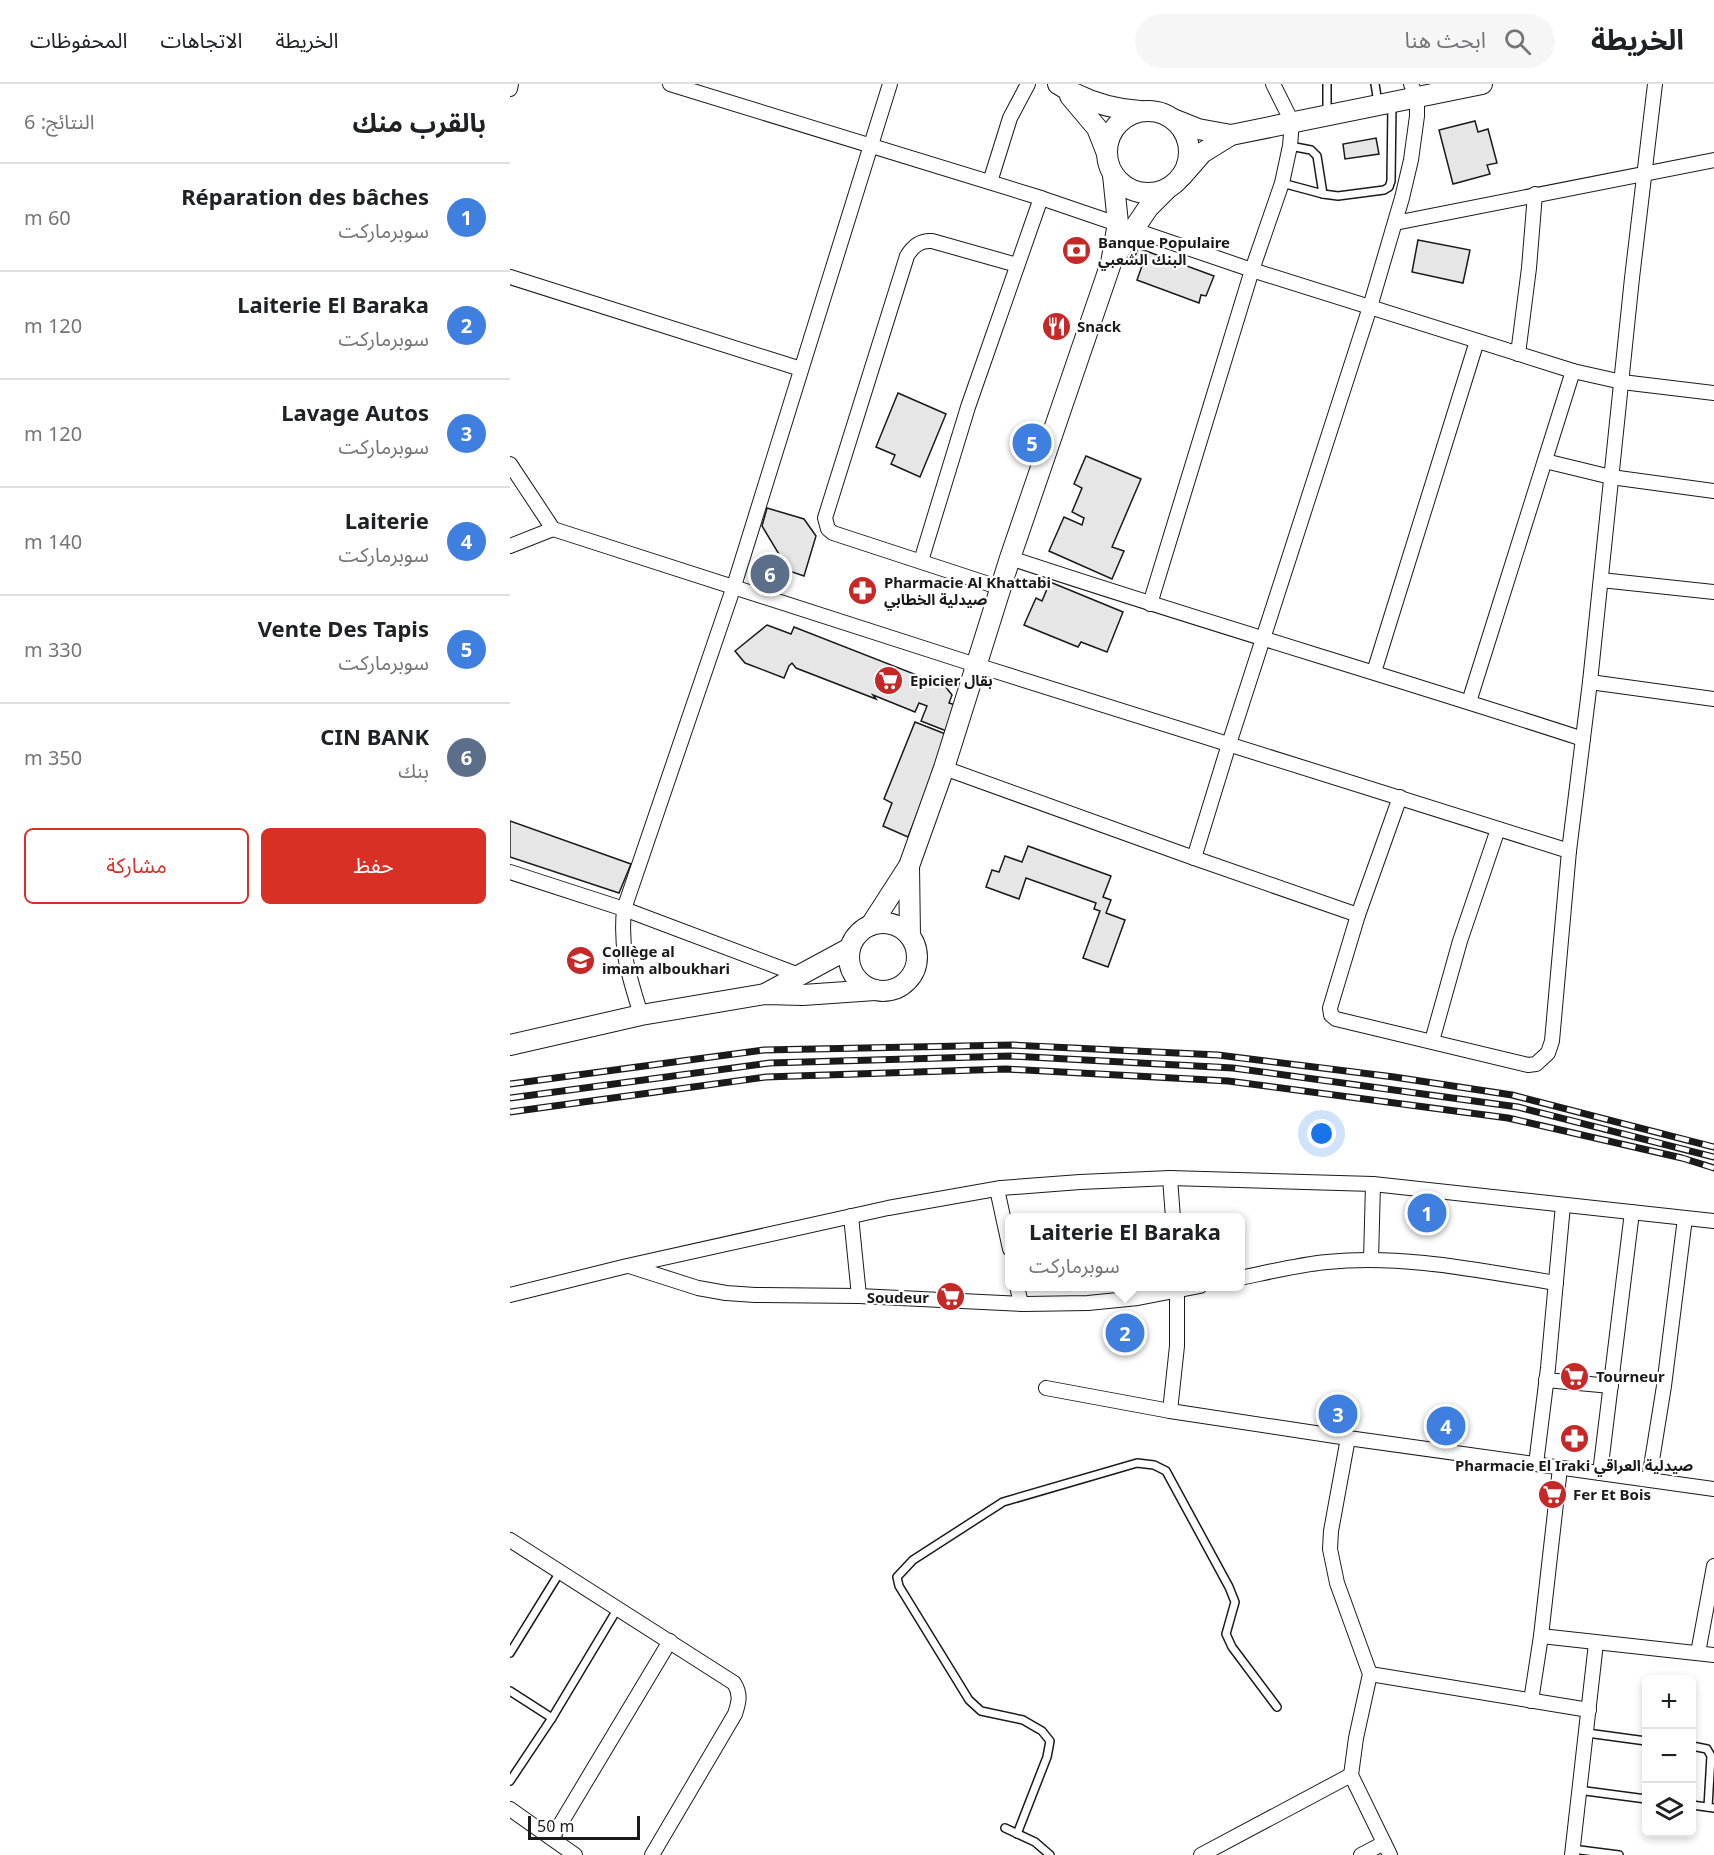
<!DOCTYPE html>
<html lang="ar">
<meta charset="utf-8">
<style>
:root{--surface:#fff;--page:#f6f6f6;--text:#202124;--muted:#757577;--line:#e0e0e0;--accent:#d93025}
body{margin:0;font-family:"Noto Sans","Noto Sans Arabic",sans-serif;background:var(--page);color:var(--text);direction:rtl}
.controls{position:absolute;right:18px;bottom:18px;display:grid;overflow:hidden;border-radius:9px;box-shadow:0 3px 9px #0003}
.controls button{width:54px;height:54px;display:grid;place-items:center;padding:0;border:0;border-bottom:2px solid var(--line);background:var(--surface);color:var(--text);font:30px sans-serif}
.scale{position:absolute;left:18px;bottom:15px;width:112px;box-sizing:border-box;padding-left:6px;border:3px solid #1a1a1a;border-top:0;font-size:16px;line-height:21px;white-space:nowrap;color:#1a1a1a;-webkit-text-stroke:4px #fff;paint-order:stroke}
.you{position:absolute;left:812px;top:1050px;width:21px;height:21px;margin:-15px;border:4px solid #fff;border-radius:50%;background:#1a73e8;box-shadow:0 0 0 9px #1a73e833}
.badge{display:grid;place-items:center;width:39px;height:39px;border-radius:50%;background:var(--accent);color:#fff;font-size:20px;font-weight:700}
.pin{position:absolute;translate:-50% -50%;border:3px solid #fff;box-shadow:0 2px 6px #0006}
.popup{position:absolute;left:495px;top:1129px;width:240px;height:78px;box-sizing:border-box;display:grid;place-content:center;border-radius:9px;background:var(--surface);filter:drop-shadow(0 2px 4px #0005);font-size:20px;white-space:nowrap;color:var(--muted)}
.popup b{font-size:22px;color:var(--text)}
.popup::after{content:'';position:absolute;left:50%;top:100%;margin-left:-12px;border:12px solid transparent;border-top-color:var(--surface)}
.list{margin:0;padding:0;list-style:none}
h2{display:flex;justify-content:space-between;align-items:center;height:78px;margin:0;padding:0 24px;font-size:26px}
h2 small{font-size:20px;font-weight:400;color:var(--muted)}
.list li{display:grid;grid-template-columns:39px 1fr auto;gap:18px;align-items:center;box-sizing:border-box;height:108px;padding:0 24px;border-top:2px solid var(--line)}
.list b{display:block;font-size:22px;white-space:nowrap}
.list p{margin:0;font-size:20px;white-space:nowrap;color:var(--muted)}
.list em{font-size:20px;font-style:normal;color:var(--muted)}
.actions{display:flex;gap:12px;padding:18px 24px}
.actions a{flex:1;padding:14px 0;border:2px solid var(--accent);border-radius:9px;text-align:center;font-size:21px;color:var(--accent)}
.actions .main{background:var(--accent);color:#fff}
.icon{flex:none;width:33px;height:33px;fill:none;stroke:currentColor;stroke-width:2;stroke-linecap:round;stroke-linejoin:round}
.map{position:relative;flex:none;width:1204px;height:1771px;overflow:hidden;direction:ltr}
header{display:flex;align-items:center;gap:36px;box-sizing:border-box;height:84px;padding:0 30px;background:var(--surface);border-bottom:2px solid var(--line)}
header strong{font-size:28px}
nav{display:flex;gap:33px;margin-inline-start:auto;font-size:21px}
.search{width:420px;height:54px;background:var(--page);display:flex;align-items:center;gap:15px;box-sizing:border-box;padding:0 21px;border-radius:33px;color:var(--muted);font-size:22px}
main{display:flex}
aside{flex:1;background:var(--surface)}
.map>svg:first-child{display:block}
.building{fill:#e6e6e6;stroke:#1a1a1a;stroke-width:1.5}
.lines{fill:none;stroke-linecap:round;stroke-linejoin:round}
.lane-casing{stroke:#1a1a1a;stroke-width:10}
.street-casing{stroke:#1a1a1a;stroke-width:16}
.secondary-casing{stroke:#1a1a1a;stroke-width:22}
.lane{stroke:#fff;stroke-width:7}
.street{stroke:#fff;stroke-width:14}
.secondary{stroke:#fff;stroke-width:20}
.rail-casing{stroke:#1a1a1a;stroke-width:7}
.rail{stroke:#fff;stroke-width:4.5;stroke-dasharray:14;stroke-linecap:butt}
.labels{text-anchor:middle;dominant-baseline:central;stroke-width:4.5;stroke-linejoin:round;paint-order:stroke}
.poi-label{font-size:15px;font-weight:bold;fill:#1a1a1a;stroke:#fff;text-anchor:start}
</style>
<header>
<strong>الخريطة</strong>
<div class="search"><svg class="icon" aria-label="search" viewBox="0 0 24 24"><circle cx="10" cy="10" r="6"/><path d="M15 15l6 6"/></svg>ابحث هنا</div>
<nav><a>الخريطة</a><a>الاتجاهات</a><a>المحفوظات</a></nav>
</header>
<main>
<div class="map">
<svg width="1204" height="1771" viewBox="0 0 1204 1771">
<rect width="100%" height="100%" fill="#fff"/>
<g class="building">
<polygon points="965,37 968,48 978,45 987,79 977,81 980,90 943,100 929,46"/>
<polygon points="866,54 869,70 835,75 833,60"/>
<polygon points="908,156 960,166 953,199 902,188"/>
<polygon points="628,164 704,192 696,212 691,211 689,219 627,196 632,182 623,178"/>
<polygon points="388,309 436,330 410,393 381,380 385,371 366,363"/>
<polygon points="576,372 631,395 602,463 614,467 602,495 539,467 554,433 572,441 574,434 562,428 572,404 564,400"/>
<polygon points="257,424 294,435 306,452 294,492 279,487 252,442"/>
<polygon points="540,498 613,528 597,568 571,558 568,563 514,541 526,514 532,517"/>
<polygon points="257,541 281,550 284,543 435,602 442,611 439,619 449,622 439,648 411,637 417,622 409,619 405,628 363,611 366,615 286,584 282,579 279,582 274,594 235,579 225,567"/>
<polygon points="405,638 438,651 398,753 373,742 382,719 374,715"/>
<polygon points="0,737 121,780 109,809 0,773"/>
<polygon points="518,762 601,792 593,813 601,816 596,829 615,836 598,883 573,874 590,827 584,825 586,819 516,794 509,815 476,803 482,786 489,788 495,772 512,778"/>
</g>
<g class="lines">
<defs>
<g id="lane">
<polyline points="817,0 817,30"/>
<polyline points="865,0 868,19"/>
<polyline points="780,62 801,66 807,72 813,110 828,112 874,106 879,103 881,97 882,21"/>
<polyline points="772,99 813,110"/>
<polyline points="0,1569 50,1488"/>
<polyline points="0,1607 42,1634"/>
<polyline points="1077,1649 1136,1657"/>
<polyline points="1182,1662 1197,1665 1201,1672 1198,1723"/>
<polyline points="0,1697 42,1634 108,1524"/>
<polyline points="1068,1706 1136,1715"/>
<polyline points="1182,1721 1204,1724"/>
<polyline points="495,1744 525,1758 540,1771"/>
<polyline points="507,1750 537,1673 540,1657 532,1647 513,1636 471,1627 459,1616 389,1502 387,1493 403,1476 493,1418 627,1379 644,1381 656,1387 719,1503 725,1518 716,1550 722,1563 767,1623"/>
<polyline points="1062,1765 1109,1771"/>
</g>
<g id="street">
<polyline points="160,0 531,114 742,186 1063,287 1112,298 1204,309"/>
<polyline points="0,5 1,0"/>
<polyline points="480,98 500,34 518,0"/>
<polyline points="885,139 1204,76"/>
<polyline points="0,193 291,285"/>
<polyline points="1008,270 1019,184 1025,110"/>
<polyline points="1035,377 1101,393 1204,407"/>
<polyline points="0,380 43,445 466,581 1059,767"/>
<polyline points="0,462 43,445"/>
<path d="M 500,474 C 690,537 883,593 1073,655"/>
<polyline points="411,477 458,323 531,114"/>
<polyline points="1091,496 1204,508"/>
<path d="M 491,504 L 323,449 L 318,445 L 315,434 L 397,172 C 403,162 410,156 422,157 L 507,181"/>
<polyline points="640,520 742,186 772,99 780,62 782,38 763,0"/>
<polyline points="864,588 967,257"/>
<polyline points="1080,598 1204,615"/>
<polyline points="959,618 1063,287"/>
<polyline points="434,684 684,774 848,831"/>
<polyline points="890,713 848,831 820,924 821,931 826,935 1018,981 1026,980 1038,969 1042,957 1059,767 1080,598 1122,194 1145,0"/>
<polyline points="684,774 719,660 860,223 892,114 901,76 907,32 907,14 901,0"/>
<polyline points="0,788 114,825 289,891"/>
<path d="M 131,931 C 119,891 110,868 114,825 L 224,502 L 380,0"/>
<polyline points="922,957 950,857 988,745"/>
<polyline points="660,1094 663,1134"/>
<polyline points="487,1105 500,1165"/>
<polyline points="341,1132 349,1212"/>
<polyline points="861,1176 863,1100"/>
<polyline points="119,1182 188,1204 216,1209 245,1211 349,1212 514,1220 578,1219 628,1214 690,1202"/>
<path d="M 730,1194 C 759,1188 787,1181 817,1178 C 894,1170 971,1187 1046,1199"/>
<polyline points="507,1202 511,1220"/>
<polyline points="0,1211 117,1182 378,1124 491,1104 570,1098 660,1094 863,1100 1204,1137"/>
<polyline points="1036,1296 1101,1302"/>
<polyline points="536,1304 660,1327 838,1354 1204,1405"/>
<polyline points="660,1327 667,1262 667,1202"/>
<polyline points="838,1354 821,1447 820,1465 827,1499 860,1590 846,1654 841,1691 880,1771"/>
<polyline points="1026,1380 1038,1284 1053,1121"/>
<polyline points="1090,1389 1122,1128"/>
<polyline points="1139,1395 1154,1302 1175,1134"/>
<path d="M 0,1456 L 224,1599 C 231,1610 229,1618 225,1630 L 142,1771"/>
<polyline points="1031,1552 1204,1571"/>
<polyline points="1188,1569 1204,1482"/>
<polyline points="860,1590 1079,1626"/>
<polyline points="1021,1617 1031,1552 1050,1384"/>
<polyline points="0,1725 65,1771"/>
<polyline points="42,1754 160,1557"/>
<polyline points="691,1771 841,1691"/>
<polyline points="851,1771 874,1759"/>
<polyline points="1062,1771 1086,1559"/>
</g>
<g id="secondary">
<path d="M 548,0 C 574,17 600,25 630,27"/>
<polyline points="560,12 587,44 596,67"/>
<circle cx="638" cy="68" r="41"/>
<polyline points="663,35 688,45 721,51"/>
<polyline points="672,92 692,69 721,51 972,0"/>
<polyline points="606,171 638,124 656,106"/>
<polyline points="399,782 400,852"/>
<circle cx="373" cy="873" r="34"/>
<polyline points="361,841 399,782 434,684 500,474 601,179 608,139 603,91"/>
<polyline points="255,910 340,864"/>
<polyline points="0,961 131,931 255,910 293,911 365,906"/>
</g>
</defs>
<use href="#lane" class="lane-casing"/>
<use href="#street" class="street-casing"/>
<use href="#secondary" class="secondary-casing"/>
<use href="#lane" class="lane"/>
<use href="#street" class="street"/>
<use href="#secondary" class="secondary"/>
<defs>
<g id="rail">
<polyline points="0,1000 254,966 502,961 708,971 884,993 1002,1011 1204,1063"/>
<polyline points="0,1014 260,979 500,972 723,984 1008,1023 1204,1073"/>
<polyline points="0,1028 256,993 496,985 718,997 998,1034 1172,1074 1204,1084"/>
</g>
</defs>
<use href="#rail" class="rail-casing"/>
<use href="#rail" class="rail"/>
</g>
<defs>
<symbol id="bank-disc" viewBox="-11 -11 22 22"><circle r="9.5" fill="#c62828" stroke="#fff"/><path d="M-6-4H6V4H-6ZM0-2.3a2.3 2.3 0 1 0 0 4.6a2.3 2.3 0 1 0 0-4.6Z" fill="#fff"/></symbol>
<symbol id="restaurant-disc" viewBox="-11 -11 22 22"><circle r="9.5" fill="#c62828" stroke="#fff"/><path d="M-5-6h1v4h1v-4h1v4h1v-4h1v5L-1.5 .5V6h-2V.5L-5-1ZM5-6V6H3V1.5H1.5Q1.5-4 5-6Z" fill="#fff"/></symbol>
<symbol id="pharmacy-disc" viewBox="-11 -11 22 22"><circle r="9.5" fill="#c62828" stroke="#fff"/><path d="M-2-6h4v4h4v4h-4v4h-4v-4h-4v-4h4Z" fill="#fff"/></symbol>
<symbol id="supermarket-disc" viewBox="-11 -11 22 22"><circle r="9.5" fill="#c62828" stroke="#fff"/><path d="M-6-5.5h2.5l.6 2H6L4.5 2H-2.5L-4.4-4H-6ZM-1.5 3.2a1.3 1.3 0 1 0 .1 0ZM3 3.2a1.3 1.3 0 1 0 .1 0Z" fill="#fff"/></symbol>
<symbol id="school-disc" viewBox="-11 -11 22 22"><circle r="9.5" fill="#c62828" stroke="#fff"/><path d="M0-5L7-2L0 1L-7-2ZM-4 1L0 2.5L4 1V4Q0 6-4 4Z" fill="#fff"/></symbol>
</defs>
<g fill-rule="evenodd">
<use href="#bank-disc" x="550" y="150" width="33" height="33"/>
<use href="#restaurant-disc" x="530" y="226" width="33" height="33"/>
<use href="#pharmacy-disc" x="336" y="490" width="33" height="33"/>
<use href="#supermarket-disc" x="362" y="580" width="33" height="33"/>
<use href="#school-disc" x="54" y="860" width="33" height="33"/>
<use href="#supermarket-disc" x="424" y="1196" width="33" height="33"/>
<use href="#supermarket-disc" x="1048" y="1276" width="33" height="33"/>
<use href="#pharmacy-disc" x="1048" y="1338" width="33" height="33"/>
<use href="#supermarket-disc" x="1026" y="1394" width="33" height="33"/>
</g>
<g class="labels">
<g class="poi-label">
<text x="588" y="158">Banque Populaire<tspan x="588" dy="17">البنك الشعبي</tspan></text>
<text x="567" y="242">Snack</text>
<text x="374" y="498">Pharmacie Al Khattabi<tspan x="374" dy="17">صيدلية الخطابي</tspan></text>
<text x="400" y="596">Epicier بقال</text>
<text x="92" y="867">Collège al<tspan x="92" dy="17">imam alboukhari</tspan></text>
<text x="419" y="1213" text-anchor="end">Soudeur</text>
<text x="1086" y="1292">Tourneur</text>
<text x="1064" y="1381" text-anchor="middle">Pharmacie El Iraki صيدلية العراقي</text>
<text x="1063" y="1410">Fer Et Bois</text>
</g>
</g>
</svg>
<div class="controls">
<button>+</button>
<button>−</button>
<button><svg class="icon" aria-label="layers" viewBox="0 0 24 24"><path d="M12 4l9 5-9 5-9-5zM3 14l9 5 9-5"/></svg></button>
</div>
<div class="scale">50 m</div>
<div class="you"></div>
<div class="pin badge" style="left:917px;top:1129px;background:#3f7fe0">1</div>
<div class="pin badge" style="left:615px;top:1249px;background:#3f7fe0">2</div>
<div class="popup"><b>Laiterie El Baraka</b>سوبرماركت</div>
<div class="pin badge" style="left:828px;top:1330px;background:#3f7fe0">3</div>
<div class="pin badge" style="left:936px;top:1342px;background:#3f7fe0">4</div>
<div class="pin badge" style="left:522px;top:359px;background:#3f7fe0">5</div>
<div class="pin badge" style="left:260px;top:490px;background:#5c6f8a">6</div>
</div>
<aside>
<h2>بالقرب منك<small>النتائج: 6</small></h2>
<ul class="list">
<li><span class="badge" style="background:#3f7fe0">1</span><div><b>Réparation des bâches</b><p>سوبرماركت</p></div><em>60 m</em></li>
<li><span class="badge" style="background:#3f7fe0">2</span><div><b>Laiterie El Baraka</b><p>سوبرماركت</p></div><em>120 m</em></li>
<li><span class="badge" style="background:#3f7fe0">3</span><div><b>Lavage Autos</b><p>سوبرماركت</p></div><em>120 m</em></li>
<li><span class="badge" style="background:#3f7fe0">4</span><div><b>Laiterie</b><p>سوبرماركت</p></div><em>140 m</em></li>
<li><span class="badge" style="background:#3f7fe0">5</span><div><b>Vente Des Tapis</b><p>سوبرماركت</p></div><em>330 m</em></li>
<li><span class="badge" style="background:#5c6f8a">6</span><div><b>CIN BANK</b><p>بنك</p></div><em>350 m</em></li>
</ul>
<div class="actions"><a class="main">حفظ</a><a>مشاركة</a></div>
</aside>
</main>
